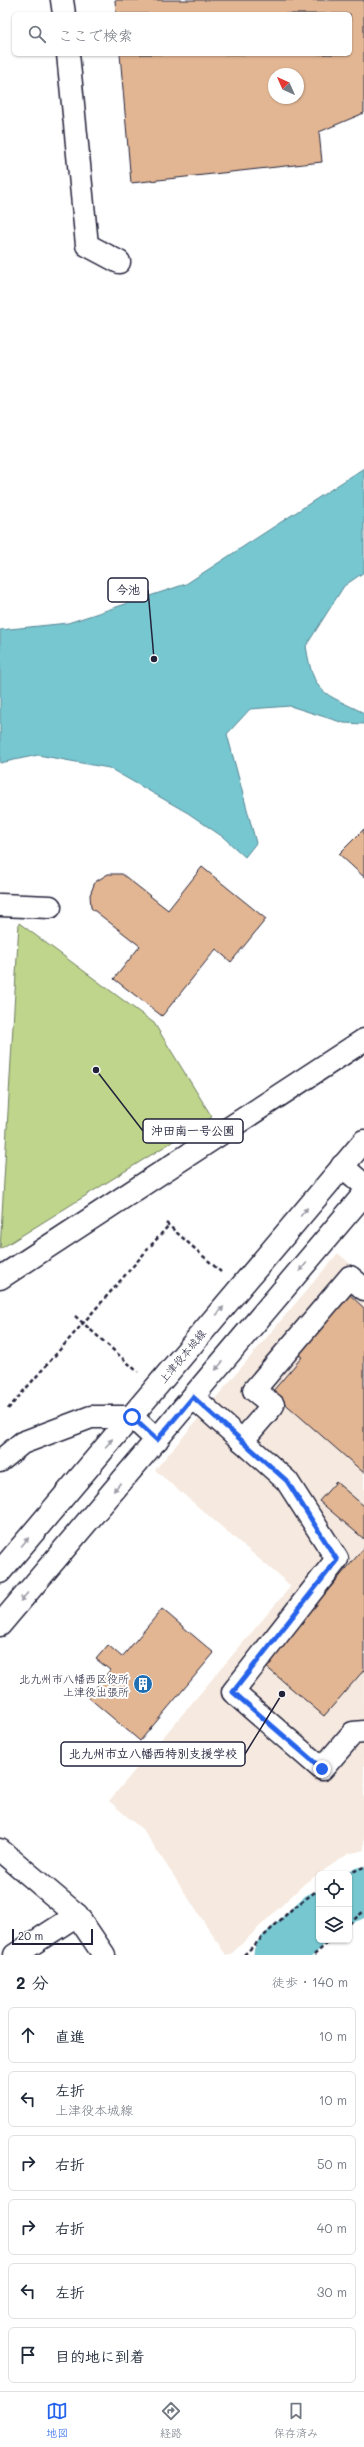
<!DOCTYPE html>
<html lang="ja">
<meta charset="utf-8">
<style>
:root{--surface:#fff;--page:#f6f6f7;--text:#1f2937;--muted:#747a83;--line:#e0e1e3;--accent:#2563eb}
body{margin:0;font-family:Mali,"Klee One",sans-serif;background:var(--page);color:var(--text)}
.controls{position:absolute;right:12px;bottom:12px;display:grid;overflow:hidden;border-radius:6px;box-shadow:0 1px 3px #0004}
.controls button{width:36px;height:36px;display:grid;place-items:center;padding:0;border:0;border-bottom:1px solid var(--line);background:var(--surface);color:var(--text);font:20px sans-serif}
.compass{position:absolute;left:268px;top:68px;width:36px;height:36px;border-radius:50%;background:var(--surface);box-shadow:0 1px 3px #0004;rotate:315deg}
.scale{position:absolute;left:12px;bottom:10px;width:81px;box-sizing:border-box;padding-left:4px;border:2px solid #22223b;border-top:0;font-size:11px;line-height:14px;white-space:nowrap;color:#22223b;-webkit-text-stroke:3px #fff;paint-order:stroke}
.stop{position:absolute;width:12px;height:12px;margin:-9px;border:3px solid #2563eb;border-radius:50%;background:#fff}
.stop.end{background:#2563eb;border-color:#fff;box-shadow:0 1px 4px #0008}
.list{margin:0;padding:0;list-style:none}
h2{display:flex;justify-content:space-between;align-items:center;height:52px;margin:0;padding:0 16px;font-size:17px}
h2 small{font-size:13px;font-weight:400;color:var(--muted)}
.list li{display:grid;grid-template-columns:26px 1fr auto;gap:12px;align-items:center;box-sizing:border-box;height:56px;margin:0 8px 8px;padding:0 8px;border:1px solid var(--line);border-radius:6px}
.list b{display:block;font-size:15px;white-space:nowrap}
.list p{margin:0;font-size:13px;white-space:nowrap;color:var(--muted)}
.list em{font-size:13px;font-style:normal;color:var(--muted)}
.icon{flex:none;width:22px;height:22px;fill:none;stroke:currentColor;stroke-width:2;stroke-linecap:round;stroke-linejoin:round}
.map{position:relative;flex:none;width:364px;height:1955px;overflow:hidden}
.search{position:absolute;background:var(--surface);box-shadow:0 1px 3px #0004;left:12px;right:12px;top:12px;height:44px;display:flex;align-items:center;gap:10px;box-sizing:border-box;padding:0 14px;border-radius:6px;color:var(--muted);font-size:15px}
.sheet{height:436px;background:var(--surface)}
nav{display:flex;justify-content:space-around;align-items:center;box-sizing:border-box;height:56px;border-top:1px solid var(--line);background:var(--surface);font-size:11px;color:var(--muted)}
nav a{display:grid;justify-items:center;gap:2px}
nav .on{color:var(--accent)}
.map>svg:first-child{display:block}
.built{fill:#f6e9df}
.green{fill:#bed58b;stroke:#707c63}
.water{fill:#77c7d0;stroke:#558594}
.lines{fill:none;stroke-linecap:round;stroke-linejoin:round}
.river{stroke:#77c7d0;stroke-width:49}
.building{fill:#e2b693;stroke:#22223b;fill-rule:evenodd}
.minor-casing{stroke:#22223b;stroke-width:25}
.path{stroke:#22223b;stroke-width:2.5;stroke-dasharray:4 3;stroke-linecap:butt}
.minor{stroke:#fff;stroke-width:22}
.oneway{fill:#9c9ca7}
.route{stroke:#2563eb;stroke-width:5}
.labels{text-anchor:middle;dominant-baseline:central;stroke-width:4;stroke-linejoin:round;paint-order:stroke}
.street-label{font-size:11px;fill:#22223b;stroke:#fff}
.poi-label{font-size:11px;fill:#22223b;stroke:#fff;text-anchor:end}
.leader{fill:none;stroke:#22223b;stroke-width:1.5}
.callout-dot{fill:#22223b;stroke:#fff;stroke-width:1.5}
.callout{fill:#fff;stroke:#22223b;stroke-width:1.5}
.callout-label{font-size:12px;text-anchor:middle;font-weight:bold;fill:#22223b}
</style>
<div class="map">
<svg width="364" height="1955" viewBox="0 0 364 1955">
<rect width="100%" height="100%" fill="#fff"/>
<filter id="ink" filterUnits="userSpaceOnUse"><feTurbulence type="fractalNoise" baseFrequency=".025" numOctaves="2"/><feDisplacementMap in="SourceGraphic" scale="8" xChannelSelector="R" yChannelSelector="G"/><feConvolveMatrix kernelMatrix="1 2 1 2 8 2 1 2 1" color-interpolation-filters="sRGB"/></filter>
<g filter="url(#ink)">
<polygon class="built" points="338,1253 364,1276 364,1850 348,1854 305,1883 230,1955 226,1955 144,1831 109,1801 291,1586 155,1470"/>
<polygon class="green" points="19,923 154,1023 212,1117 0,1249"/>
<path class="water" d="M 364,468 L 364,572 L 344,586 L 306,646 C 314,696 323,692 364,713 L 364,724 L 344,723 L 290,706 L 250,709 L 227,734 L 256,843 L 245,857 L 223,837 L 188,813 L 109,768 L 38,755 L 0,763 L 0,630 L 68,623 L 186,584 Z"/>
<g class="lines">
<g class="river">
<polyline points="349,1898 364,1891"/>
<polyline points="278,1955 319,1916"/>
</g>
</g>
<g class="building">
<path d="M 115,0 L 364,0 L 364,113 L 319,132 L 322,162 L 131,183 L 120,54 L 350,54 L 350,14 L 116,14 ZM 274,74 L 298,74 L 298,98 L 274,98 Z"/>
<polygon points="364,829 364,877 339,854"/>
<polygon points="202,867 266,919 231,962 216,949 162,1016 114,979 140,946 91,908 90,895 95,882 108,874 122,874 168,910"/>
<polygon points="349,1294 364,1308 364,1473 272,1392 302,1357 296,1354"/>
<polygon points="336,1482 364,1506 364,1539 319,1501"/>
<polygon points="364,1548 364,1670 324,1716 264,1665"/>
<polygon points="162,1609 214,1653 140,1741 88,1697 110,1670 96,1659 108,1645 122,1657"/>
</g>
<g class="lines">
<defs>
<g id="minor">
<polyline points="62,0 64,14"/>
<polyline points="68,54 87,245 119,262"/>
<polyline points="0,905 50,907"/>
<polyline points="342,1166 364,1185"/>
<polyline points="0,1278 364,1040"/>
<polyline points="193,1397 287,1481 337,1559 233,1692 322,1769 353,1733 364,1732"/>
<polyline points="242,1441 273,1405 254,1390 350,1277 364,1289"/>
<polyline points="0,1461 22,1443 91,1417 132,1417 157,1440"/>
<polyline points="0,1572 364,1141"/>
<polyline points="0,1625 364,1194"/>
<polyline points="0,1850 77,1915 104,1955"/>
<polyline points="15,1955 77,1915"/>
</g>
</defs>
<use href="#minor" class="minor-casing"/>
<g class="path">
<polyline points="166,1223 221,1272"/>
<polyline points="75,1316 138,1372"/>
<polyline points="8,1409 169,1225"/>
<polyline points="347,1874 364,1867"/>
<polyline points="349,1924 364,1911"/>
<polyline points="244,1955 292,1909 319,1889"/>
<polyline points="314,1955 331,1940"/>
</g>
<use href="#minor" class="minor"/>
</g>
<defs><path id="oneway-solid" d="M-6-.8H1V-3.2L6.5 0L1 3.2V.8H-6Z"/></defs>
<g class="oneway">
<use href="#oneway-solid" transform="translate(304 1212) rotate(-50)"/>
<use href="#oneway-solid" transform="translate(303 1267) rotate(130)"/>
<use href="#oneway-solid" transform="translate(220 1311) rotate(-50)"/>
<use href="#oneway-solid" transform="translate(219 1366) rotate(130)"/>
<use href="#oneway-solid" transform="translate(109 1443) rotate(-50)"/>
<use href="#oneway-solid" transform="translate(117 1487) rotate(130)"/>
<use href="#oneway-solid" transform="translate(25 1542) rotate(-50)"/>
<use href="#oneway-solid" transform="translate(24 1597) rotate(131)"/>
</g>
</g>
<g class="lines" filter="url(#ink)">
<polyline class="route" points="132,1417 157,1440 193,1397 287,1481 337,1560 233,1692 322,1769"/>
</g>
<defs>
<symbol id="building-disc" viewBox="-11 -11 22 22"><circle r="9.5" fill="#1f6fb2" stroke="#fff"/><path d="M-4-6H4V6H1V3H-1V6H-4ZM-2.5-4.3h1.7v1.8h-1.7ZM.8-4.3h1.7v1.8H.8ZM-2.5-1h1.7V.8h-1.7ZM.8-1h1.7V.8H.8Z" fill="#fff"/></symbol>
</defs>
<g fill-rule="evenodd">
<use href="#building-disc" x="132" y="1673" width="22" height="22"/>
</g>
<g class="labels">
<g class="street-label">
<text transform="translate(182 1356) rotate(-50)">上津役本城線</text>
</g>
<g class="poi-label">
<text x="129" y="1678">北九州市八幡西区役所<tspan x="129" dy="13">上津役出張所</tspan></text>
</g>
</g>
<path class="leader" d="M154 659L148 590M96 1070L143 1131M282 1694L245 1754"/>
<g class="callout-dot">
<circle cx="154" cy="659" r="4"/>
<circle cx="96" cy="1070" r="4"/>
<circle cx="282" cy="1694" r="4"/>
</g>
<g class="callout">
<rect x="108" y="578" width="40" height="24" rx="4"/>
<rect x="143" y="1119" width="100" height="24" rx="4"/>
<rect x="61" y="1742" width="184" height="24" rx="4"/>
</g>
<g class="callout-label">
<text x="128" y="594">今池</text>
<text x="193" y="1135">沖田南一号公園</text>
<text x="153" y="1758">北九州市立八幡西特別支援学校</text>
</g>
</svg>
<div class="controls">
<button><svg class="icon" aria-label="locate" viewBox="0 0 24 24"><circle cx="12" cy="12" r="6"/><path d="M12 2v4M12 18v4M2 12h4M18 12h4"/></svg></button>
<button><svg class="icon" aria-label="layers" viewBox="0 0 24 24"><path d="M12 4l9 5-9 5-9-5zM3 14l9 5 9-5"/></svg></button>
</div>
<svg class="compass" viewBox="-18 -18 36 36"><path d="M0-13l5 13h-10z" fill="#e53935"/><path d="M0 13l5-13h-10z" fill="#747a83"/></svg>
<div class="scale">20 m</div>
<div class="stop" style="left:132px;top:1417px"></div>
<div class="stop end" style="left:322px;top:1769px"></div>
<div class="search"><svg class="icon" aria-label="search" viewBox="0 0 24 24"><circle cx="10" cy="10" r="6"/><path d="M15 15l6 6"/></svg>ここで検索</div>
</div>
<section class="sheet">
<h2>2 分<small>徒歩 · 140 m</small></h2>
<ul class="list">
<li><svg class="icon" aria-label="ahead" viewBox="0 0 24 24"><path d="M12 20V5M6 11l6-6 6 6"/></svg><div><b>直進</b></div><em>10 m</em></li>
<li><svg class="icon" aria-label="left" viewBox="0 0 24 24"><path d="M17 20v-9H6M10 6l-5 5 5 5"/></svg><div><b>左折</b><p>上津役本城線</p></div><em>10 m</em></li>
<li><svg class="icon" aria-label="right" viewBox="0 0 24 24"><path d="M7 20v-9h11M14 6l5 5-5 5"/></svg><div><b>右折</b></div><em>50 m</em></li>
<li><svg class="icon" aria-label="right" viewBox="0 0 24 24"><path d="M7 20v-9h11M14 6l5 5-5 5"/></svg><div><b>右折</b></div><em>40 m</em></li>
<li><svg class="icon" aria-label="left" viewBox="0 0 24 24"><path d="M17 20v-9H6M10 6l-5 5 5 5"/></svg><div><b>左折</b></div><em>30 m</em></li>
<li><svg class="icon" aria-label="arrive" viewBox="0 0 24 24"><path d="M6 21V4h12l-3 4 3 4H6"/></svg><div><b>目的地に到着</b></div></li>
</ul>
</section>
<nav>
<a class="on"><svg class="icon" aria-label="map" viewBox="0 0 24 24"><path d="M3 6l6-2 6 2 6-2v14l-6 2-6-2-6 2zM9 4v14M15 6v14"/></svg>地図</a>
<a><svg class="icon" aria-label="directions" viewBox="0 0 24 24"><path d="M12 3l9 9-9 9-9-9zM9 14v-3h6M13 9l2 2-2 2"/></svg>経路</a>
<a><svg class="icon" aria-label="saved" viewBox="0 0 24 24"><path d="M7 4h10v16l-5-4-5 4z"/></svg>保存済み</a>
</nav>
